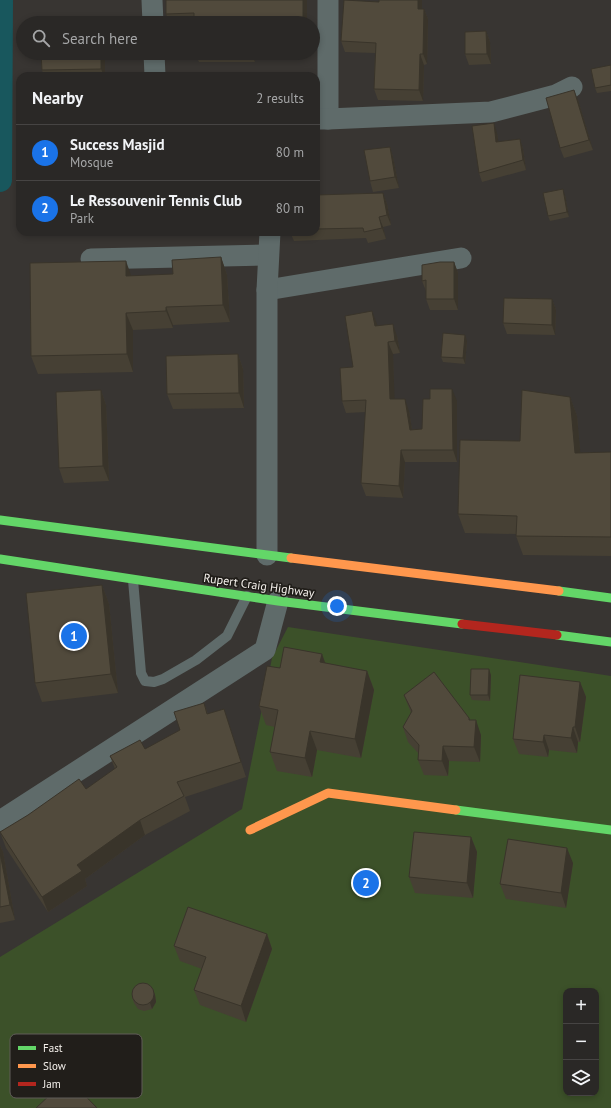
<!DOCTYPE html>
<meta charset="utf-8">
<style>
:root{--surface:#2a2826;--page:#363432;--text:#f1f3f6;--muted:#a5a6a7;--line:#464443;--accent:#1a73e8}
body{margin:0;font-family:"PT Sans",sans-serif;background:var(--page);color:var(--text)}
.controls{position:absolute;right:12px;bottom:12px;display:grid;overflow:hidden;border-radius:8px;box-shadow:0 2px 6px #0003}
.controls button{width:36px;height:36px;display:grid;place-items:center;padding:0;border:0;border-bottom:1px solid var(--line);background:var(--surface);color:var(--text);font:20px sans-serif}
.you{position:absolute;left:337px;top:606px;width:14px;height:14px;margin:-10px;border:3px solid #fff;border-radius:50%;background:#1a73e8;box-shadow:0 0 0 6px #1a73e833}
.badge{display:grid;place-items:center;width:26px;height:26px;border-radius:50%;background:var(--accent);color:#fff;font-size:13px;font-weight:700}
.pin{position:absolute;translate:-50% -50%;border:2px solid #fff;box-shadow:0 1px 4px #0006}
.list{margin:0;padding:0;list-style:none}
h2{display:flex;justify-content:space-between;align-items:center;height:52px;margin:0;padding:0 16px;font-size:17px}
h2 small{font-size:13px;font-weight:400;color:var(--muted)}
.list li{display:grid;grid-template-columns:26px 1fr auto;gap:12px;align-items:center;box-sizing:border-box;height:56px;padding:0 16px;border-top:1px solid var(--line)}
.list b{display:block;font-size:15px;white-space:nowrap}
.list p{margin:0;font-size:13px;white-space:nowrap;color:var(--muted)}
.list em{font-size:13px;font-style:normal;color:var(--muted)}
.icon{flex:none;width:22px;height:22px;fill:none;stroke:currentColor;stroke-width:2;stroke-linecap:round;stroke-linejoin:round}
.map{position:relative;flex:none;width:611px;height:1108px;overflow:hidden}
.search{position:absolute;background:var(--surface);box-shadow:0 2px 6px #0003;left:16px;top:16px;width:304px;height:44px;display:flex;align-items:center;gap:10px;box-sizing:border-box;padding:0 14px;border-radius:22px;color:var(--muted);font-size:15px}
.panel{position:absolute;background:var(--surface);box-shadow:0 2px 6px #0003;left:16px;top:72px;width:304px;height:164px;border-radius:12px}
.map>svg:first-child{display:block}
.green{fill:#3c5129;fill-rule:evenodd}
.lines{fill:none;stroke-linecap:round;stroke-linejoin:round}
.canal{stroke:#18575d;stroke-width:24}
.lane{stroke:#5f6b6a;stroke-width:10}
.street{stroke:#5f6b6a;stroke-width:21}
.fast{stroke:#63d668;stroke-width:9}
.slow{stroke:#ff974d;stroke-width:9}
.jam{stroke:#b3261e;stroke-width:9}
.wall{fill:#464034}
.shaded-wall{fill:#39342a}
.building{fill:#514a3c;stroke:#39342a}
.labels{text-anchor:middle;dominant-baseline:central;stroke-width:3.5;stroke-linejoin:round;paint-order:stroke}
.street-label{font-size:12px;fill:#f5f1ec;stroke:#211e1a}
.key{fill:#211e1a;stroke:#615d59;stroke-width:1}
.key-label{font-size:11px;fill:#f5f1ec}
</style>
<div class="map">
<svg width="611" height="1108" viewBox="0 0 611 1108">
<rect width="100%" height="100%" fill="#383532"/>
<path class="green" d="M 288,627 L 611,676 L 611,1108 L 0,1108 L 0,957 L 242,809 L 272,658 ZM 566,991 L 596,991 L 596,1093 L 566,1093 Z"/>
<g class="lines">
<polyline class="canal" points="0,180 1,0"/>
<polyline class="lane" points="133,580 141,673 145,681 154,682 163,679 196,660 227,636 247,596"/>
<g class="street">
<polyline points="152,0 153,23"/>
<polyline points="328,0 328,119"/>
<polyline points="154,53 155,76"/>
<polyline points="316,119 328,119 491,112 556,95 572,87"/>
<polyline points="91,259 268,255"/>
<polyline points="267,290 461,258"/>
<polyline points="267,555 267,290 270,232"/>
<polyline points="0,821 265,650 278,601"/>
</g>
<g class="fast">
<polyline points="0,520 291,558"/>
<polyline points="0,559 278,601 462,624"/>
<polyline points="559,591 611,598"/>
<polyline points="557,635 611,642"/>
<polyline points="456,810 611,830"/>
</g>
<g class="slow">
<polyline points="291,558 559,591"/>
<polyline points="250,830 328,793 456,810"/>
</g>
<polyline class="jam" points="462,624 557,635"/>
</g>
<g class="wall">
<polygon points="166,0 307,0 307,23 170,23 166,14"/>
<polygon points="422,9 424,9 428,19 427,64 424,65 423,101 378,100 374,89 375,53 345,52 341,41"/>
<polygon points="486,31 490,42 491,64 469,65 465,54"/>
<polygon points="41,53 105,53 105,76 44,76 42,70"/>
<polygon points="195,53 254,53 255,62 199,62"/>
<polygon points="611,65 611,91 597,93 595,88"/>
<polygon points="578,100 593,150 564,158 560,148"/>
<polygon points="497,133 498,142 520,139 523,149 526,170 482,182 479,173"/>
<polygon points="390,147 393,157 399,188 373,192 370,181"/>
<polygon points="383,193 387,204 391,225 383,227 386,239 368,243 366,238 294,241 290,232 316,232 316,195"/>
<polygon points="565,195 569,217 550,221 548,216"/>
<polygon points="221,257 227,275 230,322 173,325 173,328 133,330 133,372 38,374 31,356 131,276 173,274"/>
<polygon points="454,262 458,273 458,310 430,310 426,299 426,291 422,281"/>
<polygon points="552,299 556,310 555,335 507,334 503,323"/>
<polygon points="377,324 377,326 397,336 400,353 393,354 394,399 409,411 412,430 422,429 457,401 457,462 405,462 403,498 366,496 361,483 366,412 346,413 342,401 353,367"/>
<polygon points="467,341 465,364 443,362 441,357"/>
<polygon points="238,354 243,369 244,408 173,409 167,394"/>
<polygon points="101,390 106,405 109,481 64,483 59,468"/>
<polygon points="570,397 577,416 580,453 611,452 611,556 523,555 516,536 516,534 465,533 458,514 520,441"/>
<polygon points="102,585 109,604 118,693 42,702 35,683"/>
<polygon points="325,663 367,671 374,690 361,758 317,750 312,777 277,771 270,752 275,727 266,725 259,706 280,668"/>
<polygon points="491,675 490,701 472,700 470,695"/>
<polygon points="580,682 586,697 580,742 578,742 577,753 549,750 548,757 519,754 513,739"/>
<polygon points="404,695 469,718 470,720 481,735 480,762 449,761 448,776 424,775 418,760 419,754 408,742 403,727 411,713"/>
<polygon points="204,703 208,714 224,709 229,724 246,777 185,797 190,811 145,835 85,879 87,886 48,912 6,848 0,832 86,789 115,769 110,756 145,749 180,730"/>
<polygon points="471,837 477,852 473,898 415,893 409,877"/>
<polygon points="0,845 3,852 15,920 0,923"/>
<polygon points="573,863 566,908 506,899 500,884"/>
<polygon points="267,934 272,949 246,1022 200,1005 194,990 202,969 180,961 174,946"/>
<polygon points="153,990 155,995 156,1002 152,1009 144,1011 138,1009 134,1003 132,997"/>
</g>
<g class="shaded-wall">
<rect x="303" y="0" width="4" height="23"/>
<polygon points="418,0 422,0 422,19 418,9"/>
<polygon points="424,9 428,19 427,64 423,54"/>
<polygon points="486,31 490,42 491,64 487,54"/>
<polygon points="101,53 105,53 105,76 104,76 101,69"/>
<polygon points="251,53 254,53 255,62"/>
<polygon points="420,54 424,65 423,101 419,90"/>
<polygon points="574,90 578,100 593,150 589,140"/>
<polygon points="494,123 497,133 500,152 496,142"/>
<polygon points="520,139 523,149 526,170 523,160"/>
<polygon points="390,147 393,157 399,188 395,177"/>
<polygon points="563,189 565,195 569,217 567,212"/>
<polygon points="383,193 387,204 391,225 387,215"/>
<polygon points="379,217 383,227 386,239 382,228"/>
<polygon points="221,257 227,275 230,322 223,305"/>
<polygon points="126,261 132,278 126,276"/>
<polygon points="454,262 458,273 458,310 454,299"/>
<polygon points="552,299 556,310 555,335 552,325"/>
<polygon points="166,307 173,325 173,328 166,311"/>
<polygon points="372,311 377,324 379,339 375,326"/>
<polygon points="126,313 133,330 133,372 127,354"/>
<polygon points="393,324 397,336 400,353 395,341"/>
<polygon points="465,335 467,341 465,364 463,358"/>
<polygon points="388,342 393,354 395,411 390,399"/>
<polygon points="238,354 243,369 244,408 239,393"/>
<polygon points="452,389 457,401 457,462 453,450"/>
<polygon points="101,390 106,405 109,481 103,466"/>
<polygon points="570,397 577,416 582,472 575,453"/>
<polygon points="405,399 409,411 414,442 410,430"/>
<polygon points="401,450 405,462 403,498 399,486"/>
<polygon points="102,585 109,604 118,693 111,674"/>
<polygon points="322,654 329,673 320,662"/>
<polygon points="489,669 491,675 490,701 488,695"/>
<polygon points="367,671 374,690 361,758 355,739"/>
<polygon points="580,682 586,697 580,742 575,727"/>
<polygon points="224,709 229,724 246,777 241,762"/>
<polygon points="469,718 475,733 476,720 481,735 480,762 474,747"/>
<polygon points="573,727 578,742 577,753 571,738"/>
<polygon points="310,731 317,750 312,777 305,758"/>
<polygon points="544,735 549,750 548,757 543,742"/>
<polygon points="443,746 449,761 448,776 442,761"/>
<polygon points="140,820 145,835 85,879 87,886 48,912 42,897 77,865"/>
<polygon points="471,837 477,852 473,898 467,883"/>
<polygon points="0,845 3,852 15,920 10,905 0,853"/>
<polygon points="567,848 573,863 566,908 561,893"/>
<polygon points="267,934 272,949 246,1022 241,1006"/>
<polygon points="153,990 155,995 156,1002 152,1009 150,1003"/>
</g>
<g class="building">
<polygon points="166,0 303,0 303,23 194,23 194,13 166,14"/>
<polygon points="344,0 379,2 379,0 418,0 418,9 424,9 423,54 420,54 419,90 374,89 376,43 341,41"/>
<polygon points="486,31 487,54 465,54 465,32"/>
<polygon points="41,53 101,53 101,69 42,70"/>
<polygon points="611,65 611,85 595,88 591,69"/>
<polygon points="574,90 589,140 560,148 546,98"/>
<polygon points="494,123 496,142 520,139 523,160 479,173 472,126"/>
<polygon points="390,147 395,177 370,181 364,150"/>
<polygon points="563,189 567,212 548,216 543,193"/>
<polygon points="383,193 387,215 379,217 382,228 364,232 363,228 316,229 316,195"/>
<polygon points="221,257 223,305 166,307 166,311 126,313 127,354 31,356 30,263 126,261 126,276 173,274 172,260"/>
<polygon points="440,262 454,262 454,299 426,299 426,280 422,281 422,265"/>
<polygon points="504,298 552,299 552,325 503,323"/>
<polygon points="372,311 375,326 393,324 395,341 388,342 390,399 405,399 410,430 422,429 423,399 430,399 430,389 452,389 453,450 401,450 399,486 361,483 366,400 342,401 340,368 353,367 345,316"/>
<polygon points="443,333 465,335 463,358 441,357"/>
<polygon points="238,354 239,393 167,394 166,356"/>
<polygon points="101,390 103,466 59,468 56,392"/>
<polygon points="522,390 570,397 575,453 611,452 611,537 516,536 517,516 458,514 460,440 520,441"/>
<polygon points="102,585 111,674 35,683 26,593"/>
<polygon points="284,647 322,654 320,662 367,671 355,739 310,731 305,758 270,752 278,710 259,706 267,666 280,668"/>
<polygon points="471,669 489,669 488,695 470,695"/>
<polygon points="434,672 469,718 469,720 476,720 474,747 443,746 442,761 418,760 419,745 403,727 412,711 404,695"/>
<polygon points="520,675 580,682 575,727 573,727 571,738 544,735 543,742 513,739"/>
<polygon points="204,703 207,714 224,709 241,762 177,782 184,796 140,820 77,865 82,871 42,897 0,832 28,815 79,779 86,789 117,767 110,756 140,740 145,749 180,730 174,712"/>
<polygon points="414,832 471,837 467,883 409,877"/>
<polygon points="508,839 567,848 561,893 500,884"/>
<polygon points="0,853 10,905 0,907"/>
<polygon points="188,907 267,934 241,1006 194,990 206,957 174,946"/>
<circle cx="143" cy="994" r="11"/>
<polygon points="68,1078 97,1108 36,1108"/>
</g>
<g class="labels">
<g class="street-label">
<text transform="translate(259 585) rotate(8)">Rupert Craig Highway</text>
</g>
</g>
<rect x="10" y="1034" width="132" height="64" rx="6" class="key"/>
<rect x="18" y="1046" width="18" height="4" fill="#63d668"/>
<rect x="18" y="1064" width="18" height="4" fill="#ff974d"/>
<rect x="18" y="1082" width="18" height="4" fill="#b3261e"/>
<g class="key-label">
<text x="43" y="1052">Fast</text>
<text x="43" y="1070">Slow</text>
<text x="43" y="1088">Jam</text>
</g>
</svg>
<div class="controls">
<button>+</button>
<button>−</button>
<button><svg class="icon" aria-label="layers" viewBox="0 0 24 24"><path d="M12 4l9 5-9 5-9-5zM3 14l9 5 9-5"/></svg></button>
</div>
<div class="you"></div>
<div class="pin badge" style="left:74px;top:636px">1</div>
<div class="pin badge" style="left:366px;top:883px">2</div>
<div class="search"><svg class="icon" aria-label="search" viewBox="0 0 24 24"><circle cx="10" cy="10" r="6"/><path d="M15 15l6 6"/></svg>Search here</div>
<section class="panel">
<h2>Nearby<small>2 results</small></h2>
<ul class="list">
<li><span class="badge">1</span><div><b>Success Masjid</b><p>Mosque</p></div><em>80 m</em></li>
<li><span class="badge">2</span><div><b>Le Ressouvenir Tennis Club</b><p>Park</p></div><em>80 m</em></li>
</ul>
</section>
</div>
